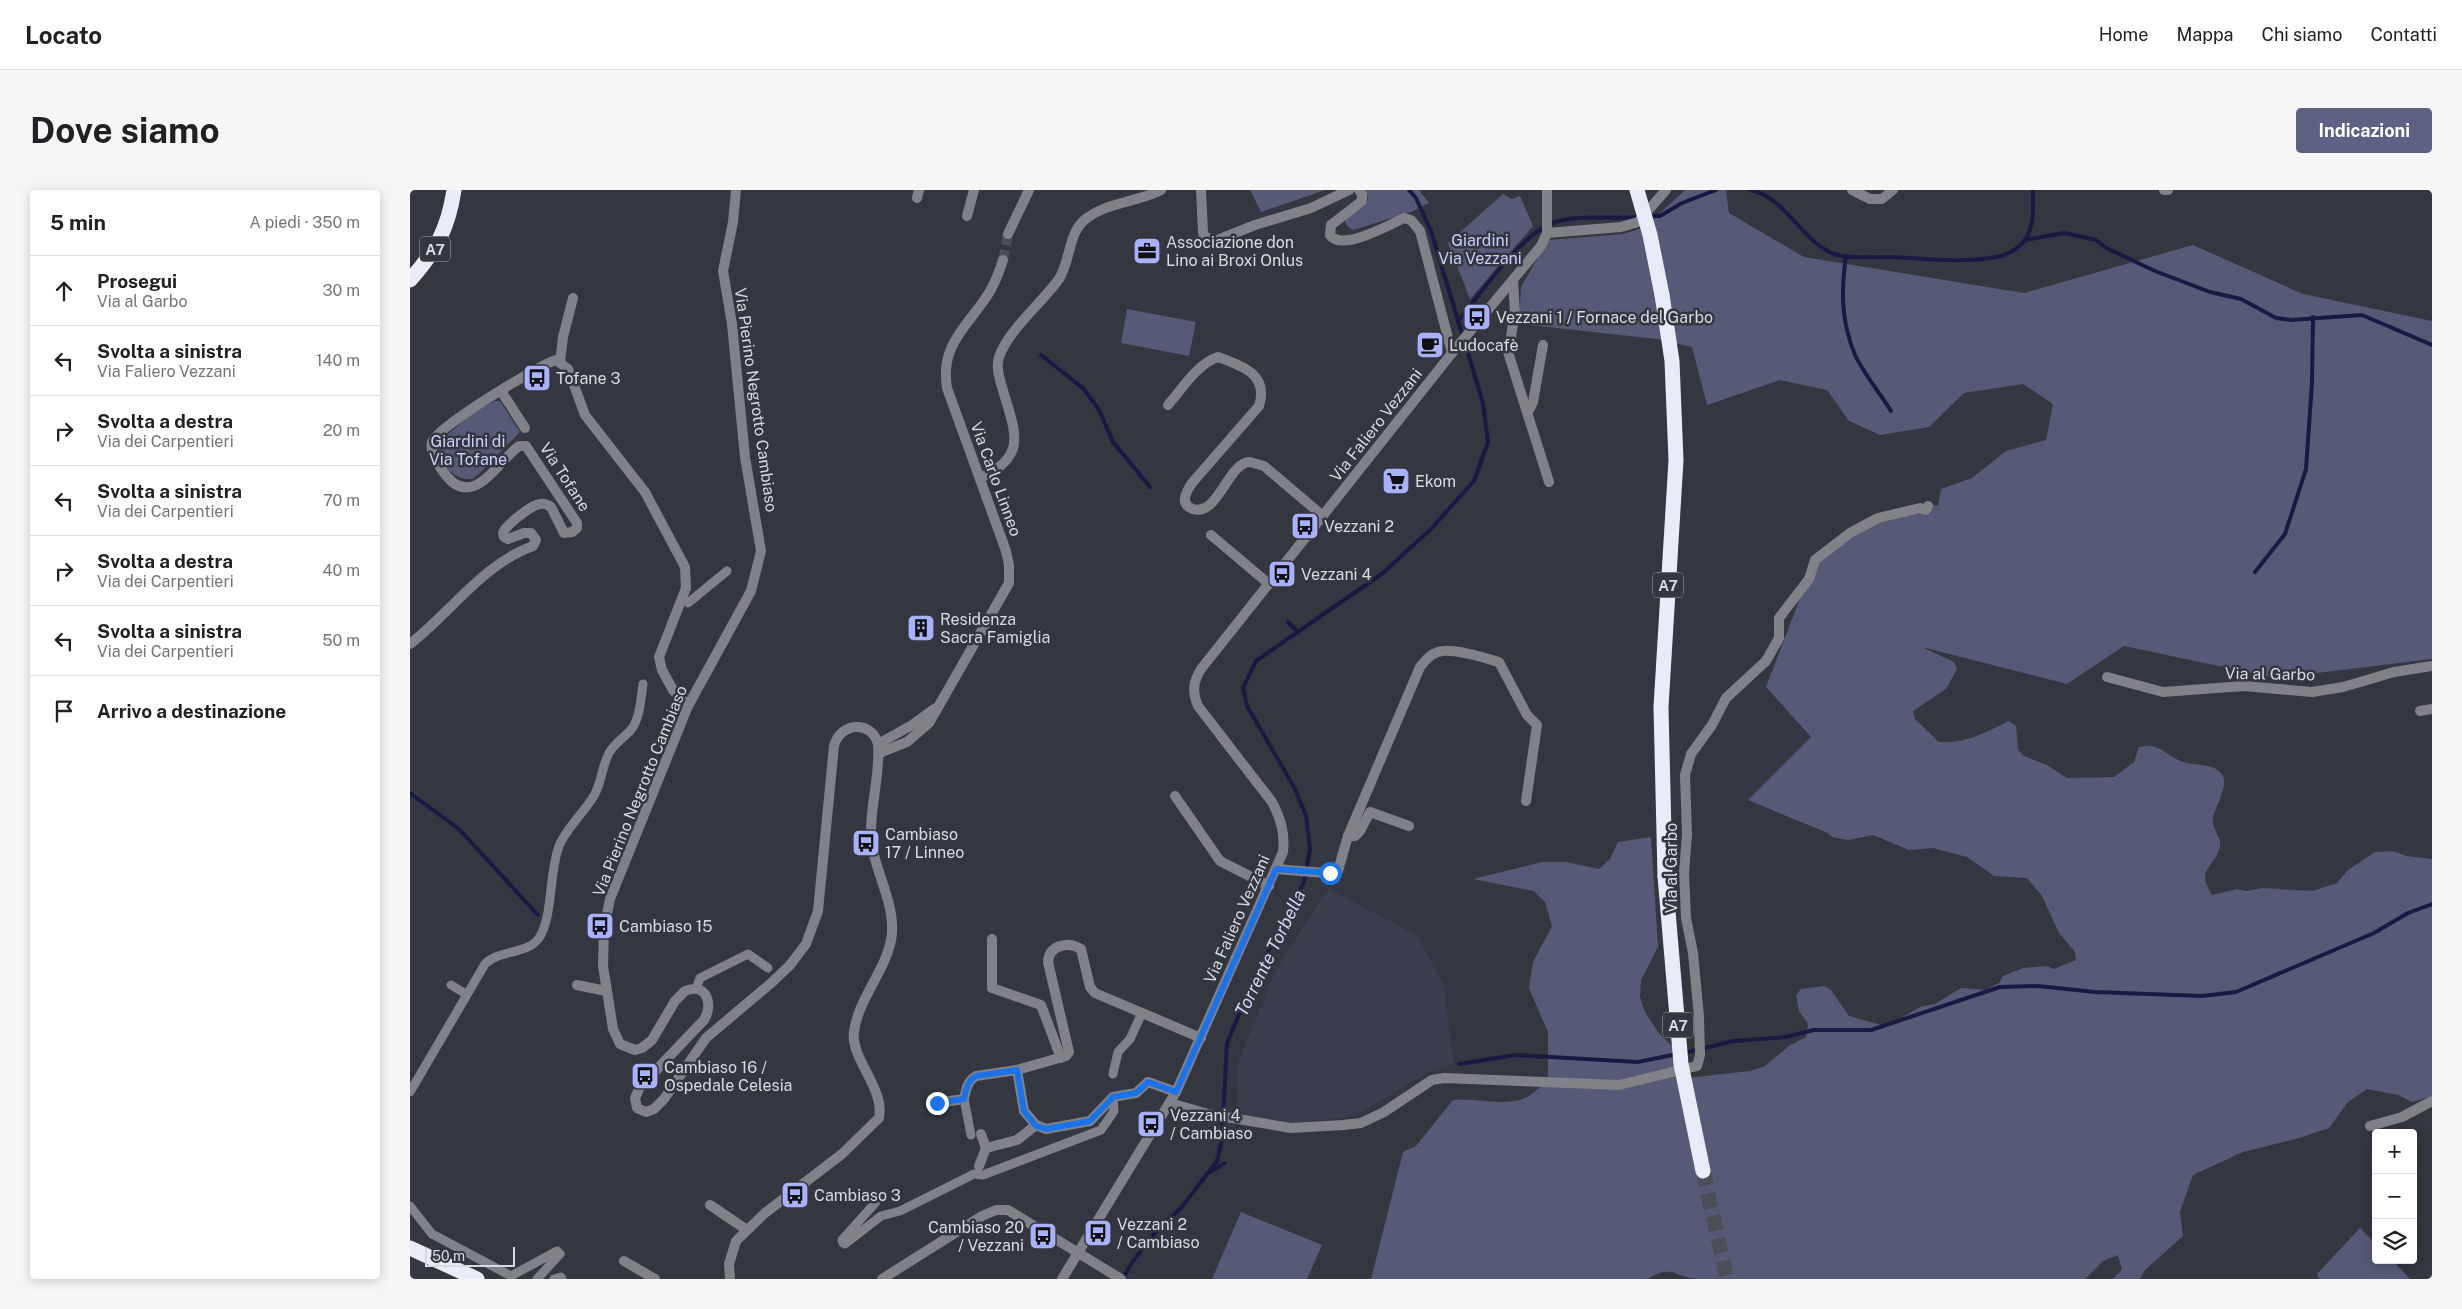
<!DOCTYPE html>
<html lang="it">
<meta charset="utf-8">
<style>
:root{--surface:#fff;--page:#f6f6f6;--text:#202124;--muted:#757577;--line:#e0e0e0;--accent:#5d6285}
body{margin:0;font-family:"Public Sans",sans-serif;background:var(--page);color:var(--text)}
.controls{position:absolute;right:15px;bottom:15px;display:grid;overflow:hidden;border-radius:5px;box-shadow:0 2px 12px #0003}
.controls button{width:45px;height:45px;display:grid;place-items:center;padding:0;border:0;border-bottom:1px solid var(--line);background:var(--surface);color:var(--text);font:25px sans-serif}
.scale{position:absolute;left:15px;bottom:12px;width:90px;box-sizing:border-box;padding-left:5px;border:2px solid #d9dae1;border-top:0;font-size:14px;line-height:18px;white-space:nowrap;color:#d9dae1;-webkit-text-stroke:4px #343640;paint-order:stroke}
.stop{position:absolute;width:15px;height:15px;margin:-11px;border:4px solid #1a73e8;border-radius:50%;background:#fff}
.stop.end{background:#1a73e8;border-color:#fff;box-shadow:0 1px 5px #0008}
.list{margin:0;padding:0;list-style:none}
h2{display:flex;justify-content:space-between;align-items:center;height:65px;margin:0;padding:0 20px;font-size:21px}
h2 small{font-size:16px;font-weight:400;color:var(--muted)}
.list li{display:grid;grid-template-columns:32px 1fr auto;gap:15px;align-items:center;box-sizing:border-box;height:70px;padding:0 20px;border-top:1px solid var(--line)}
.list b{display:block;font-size:19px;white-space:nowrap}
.list p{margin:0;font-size:16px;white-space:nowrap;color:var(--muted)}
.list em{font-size:16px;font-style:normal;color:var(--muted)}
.icon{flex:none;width:28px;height:28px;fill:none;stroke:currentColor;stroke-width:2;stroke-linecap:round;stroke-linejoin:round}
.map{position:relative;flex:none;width:2022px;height:1089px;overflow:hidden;border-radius:5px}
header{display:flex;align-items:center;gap:30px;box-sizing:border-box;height:70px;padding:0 25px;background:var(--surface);border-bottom:1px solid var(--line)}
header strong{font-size:24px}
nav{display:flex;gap:28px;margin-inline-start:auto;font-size:18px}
.intro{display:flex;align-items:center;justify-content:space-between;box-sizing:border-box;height:120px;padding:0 30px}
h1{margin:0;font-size:35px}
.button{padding:12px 22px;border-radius:5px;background:var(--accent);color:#fff;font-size:18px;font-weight:700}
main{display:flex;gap:30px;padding:0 30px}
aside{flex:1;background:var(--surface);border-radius:5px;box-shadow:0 2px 12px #0003}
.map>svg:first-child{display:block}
.built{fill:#3b3d4d}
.green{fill:#565a76}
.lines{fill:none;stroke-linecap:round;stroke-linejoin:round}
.stream{stroke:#191a43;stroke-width:4}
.minor-tunnel{stroke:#4d4f58;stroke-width:10;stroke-dasharray:10 5;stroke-linecap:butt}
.motorway-tunnel{stroke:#4d4f58;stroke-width:15;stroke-dasharray:15 8;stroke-linecap:butt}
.pedestrian{stroke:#818288;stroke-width:9}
.minor{stroke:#818288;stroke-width:10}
.tertiary{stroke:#818288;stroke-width:10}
.motorway{stroke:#e9ebf8;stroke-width:15}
.motorway-bridge{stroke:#e9ebf8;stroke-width:15}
.route{stroke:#1a73e8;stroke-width:6}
.labels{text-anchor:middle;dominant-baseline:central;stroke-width:5;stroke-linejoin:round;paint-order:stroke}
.shield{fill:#343640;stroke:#a8a9b1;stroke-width:1}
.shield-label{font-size:15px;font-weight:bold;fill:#d9dae1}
.park-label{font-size:16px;fill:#cad0fd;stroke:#343640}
.poi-label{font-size:16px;fill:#d9dae1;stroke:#343640;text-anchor:start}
.street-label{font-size:16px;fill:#d9dae1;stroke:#343640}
.water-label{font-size:18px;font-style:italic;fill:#d2d7f5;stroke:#343640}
</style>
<header>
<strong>Locato</strong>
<nav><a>Home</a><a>Mappa</a><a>Chi siamo</a><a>Contatti</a></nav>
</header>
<div class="intro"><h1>Dove siamo</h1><a class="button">Indicazioni</a></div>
<main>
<aside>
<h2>5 min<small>A piedi · 350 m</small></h2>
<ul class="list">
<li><svg class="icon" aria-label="ahead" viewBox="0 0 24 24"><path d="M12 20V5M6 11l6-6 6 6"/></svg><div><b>Prosegui</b><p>Via al Garbo</p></div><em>30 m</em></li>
<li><svg class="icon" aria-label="left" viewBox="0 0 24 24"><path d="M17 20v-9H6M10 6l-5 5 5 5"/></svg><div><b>Svolta a sinistra</b><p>Via Faliero Vezzani</p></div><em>140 m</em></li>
<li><svg class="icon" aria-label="right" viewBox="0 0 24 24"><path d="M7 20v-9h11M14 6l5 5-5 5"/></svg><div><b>Svolta a destra</b><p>Via dei Carpentieri</p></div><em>20 m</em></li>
<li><svg class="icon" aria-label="left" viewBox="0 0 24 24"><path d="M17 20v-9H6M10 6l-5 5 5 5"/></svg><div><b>Svolta a sinistra</b><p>Via dei Carpentieri</p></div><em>70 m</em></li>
<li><svg class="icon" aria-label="right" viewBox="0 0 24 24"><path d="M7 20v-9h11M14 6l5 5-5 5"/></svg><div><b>Svolta a destra</b><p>Via dei Carpentieri</p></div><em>40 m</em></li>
<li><svg class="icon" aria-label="left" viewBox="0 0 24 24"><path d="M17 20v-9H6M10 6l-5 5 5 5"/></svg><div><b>Svolta a sinistra</b><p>Via dei Carpentieri</p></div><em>50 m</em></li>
<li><svg class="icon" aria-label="arrive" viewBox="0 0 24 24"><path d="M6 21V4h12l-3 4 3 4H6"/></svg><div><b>Arrivo a destinazione</b></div></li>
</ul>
</aside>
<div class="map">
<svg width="2022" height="1089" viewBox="0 0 2022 1089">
<rect width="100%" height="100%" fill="#343640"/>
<polygon class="built" points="918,698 1006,745 1033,792 1044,874 1020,881 944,926 884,933 828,925 827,875 865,782"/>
<g class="green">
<polygon points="840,0 915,0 851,22"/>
<polygon points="956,0 1009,0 1019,13 1001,22 943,40 937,36 934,29 954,16 958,9"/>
<path d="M 1275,0 L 1316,0 L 1319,23 L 1394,67 L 1614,103 L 1783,55 L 1893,104 L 2022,131 L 2022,469 L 1865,488 L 1714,456 L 1657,494 L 1512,457 L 1544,472 L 1547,479 L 1536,499 L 1503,521 L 1505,529 L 1529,552 C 1558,553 1574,543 1599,531 L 1606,536 L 1608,560 L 1614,566 L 1637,575 L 1657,588 L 1704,587 L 1724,572 L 1729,557 C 1749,551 1757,567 1774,572 C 1785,576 1801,573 1810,582 C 1822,593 1805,615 1803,628 C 1801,639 1812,647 1810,657 C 1804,680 1785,677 1802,705 L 1827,699 L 1836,701 L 1853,698 L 1902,701 L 1927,693 L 1938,680 L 1965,662 L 1982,661 L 1997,666 L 2022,669 L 2022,906 L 2002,912 L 1988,905 L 1957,899 L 1938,912 L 1919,938 L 1889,948 L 1833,962 L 1783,985 L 1770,1022 L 1773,1046 L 1735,1080 L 1730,1089 L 1703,1089 L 1712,1079 L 1708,1065 L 1693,1071 L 1675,1089 L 1290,1089 C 1262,1088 1266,1073 1237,1089 L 961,1089 L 993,962 L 1006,956 L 1043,910 C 1067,907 1095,918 1117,907 C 1125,903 1132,894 1138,889 L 1138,842 L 1119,798 L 1123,772 L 1142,736 L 1135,712 L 1124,701 L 1063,689 L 1132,672 L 1156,672 L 1189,679 L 1200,669 L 1208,652 L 1241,647 L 1248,757 L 1231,790 L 1230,807 L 1235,822 L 1248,842 L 1264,858 L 1267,889 L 1340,881 L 1355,876 L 1379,856 L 1396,847 L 1398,834 L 1389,821 L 1386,805 L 1391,799 L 1414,796 L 1421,800 L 1439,826 L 1471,835 L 1479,835 L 1510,817 L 1525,814 L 1551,798 L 1575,800 L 1589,793 L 1593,786 L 1613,778 L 1637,776 L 1644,779 L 1666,770 L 1665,762 L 1649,743 L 1632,706 L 1617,688 L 1584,686 L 1557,667 L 1523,658 L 1499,660 L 1463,645 L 1438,650 L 1422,647 L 1418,643 L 1338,610 L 1401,547 L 1356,497 L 1389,411 L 1412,367 L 1469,330 L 1507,322 L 1520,324 L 1523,315 L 1528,316 L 1531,299 L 1562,288 L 1596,261 L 1636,250 L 1643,214 L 1613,194 L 1554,203 L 1519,237 L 1470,245 L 1439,231 L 1417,200 L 1370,190 L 1297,215 L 1282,157 L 1247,149 L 1109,134 L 1111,97 L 1138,50 L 1213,44 L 1235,37 Z"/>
<polygon points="1093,4 1102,9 1110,6 1123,36 1060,109 1038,53"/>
<polygon points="717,119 786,132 779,166 711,153"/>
<path d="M 85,211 L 90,211 L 110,242 L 68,285 L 62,289 C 42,291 29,272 27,254 L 61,224 Z"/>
<polygon points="831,1022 912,1055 897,1089 802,1089"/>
<polygon points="1950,1038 1966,1054 1966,1070 1982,1070 2000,1089 1909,1089 1907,1084"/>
</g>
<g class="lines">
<g class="stream">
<path d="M 1340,0 C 1375,6 1392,52 1424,64 C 1440,69 1461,67 1478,67 C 1512,68 1547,73 1580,68 C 1592,67 1607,61 1614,51 C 1625,37 1623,17 1623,0"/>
<polyline points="1239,26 1250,26 1272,13 1306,0"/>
<polyline points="1615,50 1654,43 1686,50 1696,58 1745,81 1800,102 1831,109 1866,128 1881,130 1952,125 2022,155"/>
<path d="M 1436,66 C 1431,101 1431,131 1445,165 C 1454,184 1470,203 1481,221"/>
<path d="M 1048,131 C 1070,105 1112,42 1145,32 C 1169,25 1204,29 1229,27"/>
<polyline points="631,165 674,199 689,220 703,252 740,297"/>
<polyline points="1845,382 1875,344 1896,279 1902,193 1903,127"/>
<polyline points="878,432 888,442"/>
<polyline points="0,603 49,639 128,725"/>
<polyline points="1274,863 1323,851 1376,847 1404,840 1461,840 1590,797 1628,796 1685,802 1792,806 1826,802 1964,743 1998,723 2022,714"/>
<polyline points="1049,874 1106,865 1228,872 1267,864"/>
<polyline points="800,982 815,973"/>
<polyline points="713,1088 723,1071 745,1043 771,1018 807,971 812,950 817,853 844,789 894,692 900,659 896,625 884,597 837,516 833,498 846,471 973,383 1021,339 1064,291 1078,252 1073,213 1021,41 1006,8 999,0"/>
</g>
<polyline class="minor-tunnel" points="593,70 598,44"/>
<polyline class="motorway-tunnel" points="1293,981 1317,1089"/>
<g class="pedestrian">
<polyline points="278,413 317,381"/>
<polyline points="41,795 56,804"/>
<polyline points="286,799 290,788 338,764 358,778"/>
<polyline points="703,884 708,862 720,849 732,823"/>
<path d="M 0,902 L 75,774 C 90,759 117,765 129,748 C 143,727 139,682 149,656 C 156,639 172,624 182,609 C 192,595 191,578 199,563 C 204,554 213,548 220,541 C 230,530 231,508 233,494"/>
<polyline points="554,909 561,945"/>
<polyline points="466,1012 432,1050 433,1053 435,1054 471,1026 490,1021 564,984 573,985 691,940 704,921 703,907"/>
<polyline points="0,1016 22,1044 101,1086 147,1061 150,1064 127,1089"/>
<polyline points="144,1089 151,1087 152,1089"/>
</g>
<g class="minor">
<polyline points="791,0 793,42 794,46 805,51 845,35 901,18 939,0"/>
<path d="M 949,0 L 952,4 L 952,11 L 921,35 L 920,45 C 932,62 979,35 994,28 L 1001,30 L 1010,41 L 1042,163"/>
<polyline points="1442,0 1460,9 1472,9 1483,0"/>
<polyline points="1754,0 1758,0"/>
<polyline points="507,8 509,0"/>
<polyline points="557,26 564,0"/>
<polyline points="1137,43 1211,37 1228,32 1256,0"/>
<polyline points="598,44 619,0"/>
<polyline points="1103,90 1105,124 1098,162 1139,292"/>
<polyline points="150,172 153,147 163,108"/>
<polyline points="91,201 115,238"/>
<path d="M 758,215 C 772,199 787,174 808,167 C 832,176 859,184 849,216 L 782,293 C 776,302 769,314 783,319 C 808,327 818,272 840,272 L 854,276 L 913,326"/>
<polyline points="1118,222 1123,212 1133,155"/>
<path d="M 570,288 C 620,266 604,240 592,197 C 589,187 586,177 589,167 C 599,139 632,113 649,89 C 661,70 658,41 677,28 C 698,12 728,12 751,0"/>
<polyline points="801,345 859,394"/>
<path d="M 0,454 C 41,422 73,374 123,356 L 126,350 L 121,343 L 114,343 L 98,349 L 94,347 L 93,343 C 96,335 121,315 130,314 C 134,313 138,315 141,317 L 154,343 L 162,342 L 167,338 L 167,333 L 116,256 L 109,256 C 86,273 61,324 32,280 C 27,273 19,261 22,252 C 27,237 129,175 146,170 L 158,179 L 175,225 L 235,302 L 275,377 L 276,398 L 249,467 L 252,480 L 263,500 L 278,516"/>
<polyline points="1697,487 1753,502 1834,496 1902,502 1933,497 1984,482 2022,476"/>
<polyline points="2010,521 2022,519"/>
<polyline points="468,554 502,535 524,519"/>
<path d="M 469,563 L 497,552 L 519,533 L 599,393 L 599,375 L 596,361 L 537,198 C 530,155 556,138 577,106 C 585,94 589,83 593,70"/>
<polyline points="765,606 810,671 859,696"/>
<polyline points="938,646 945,646 950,641 960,622 999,636"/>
<path d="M 866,679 L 927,684 L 938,646 L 1010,477 C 1015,471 1020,464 1028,462 C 1042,457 1074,468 1089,472 L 1117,525 L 1127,535 L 1116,611"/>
<polyline points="582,749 582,798 631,815 651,868"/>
<polyline points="167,795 196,801"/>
<polyline points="607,880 614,921 626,935 636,939 680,931 703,907 726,903 738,892 766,902"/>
<path d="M 527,913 L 554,909 C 556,900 557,891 566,886 L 607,880 L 656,866 L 659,862 L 658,858 L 638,772 C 639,755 658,751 671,759 L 680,797 L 685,803 L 791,848"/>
<polyline points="760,913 798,924 881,938 933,935 951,933 974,922 1022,890 1034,888 1209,895 1287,876 1290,865 1289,827 1283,763 1276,728 1274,683 1277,644 1275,585 1281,564 1302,535 1316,508 1356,471 1369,448 1369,428 1399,389 1405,370 1440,343 1468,328 1510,318 1516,320 1518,316"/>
<polyline points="1960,936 1992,927 2022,911"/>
<polyline points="571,944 576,958"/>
<polyline points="569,976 576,958 607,950 626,935"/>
<polyline points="300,1015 337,1040"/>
<polyline points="214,1071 245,1089"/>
<path d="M 320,1089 L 319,1074 L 326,1051 L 355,1023 L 432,964 L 469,928 C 475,898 440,868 444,842 C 448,809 475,782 481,750 C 487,721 469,689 463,661 C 456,625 471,590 468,554 C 462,530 430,532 424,556 L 408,721 L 396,754 L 380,775 L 360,794 L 296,848 L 254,909 L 244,919 L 236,922 L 227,918 L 225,908 L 230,897 L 294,830 C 304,814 296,792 275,801 L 265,811 L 242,850 L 232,858 L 225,860 L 210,854 L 203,839 L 193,776 L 194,739 L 200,709 L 278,516 L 341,401 L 351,361 L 335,267 L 322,134 L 313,81 L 323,32 L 326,0"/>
<polyline points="472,1089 572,1026 586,1020 598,1020 711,1089"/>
</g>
<path class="tertiary" d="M 652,1089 L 766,902 L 873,662 C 875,643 871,629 862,612 L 788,516 C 782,502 783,492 791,479 L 1042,163 L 1131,56 L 1137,43 L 1137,0"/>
<g class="motorway">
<path d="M 0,90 C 26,61 38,39 44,0"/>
<polyline points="1252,105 1262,171 1266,270 1251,517 1255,686"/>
<polyline points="0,1058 67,1089"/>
</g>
<g class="motorway-bridge">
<polyline points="1227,0 1240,45 1252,105"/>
<polyline points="1255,686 1271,874 1293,981"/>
</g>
</g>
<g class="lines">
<path class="route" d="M 527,913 L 554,909 C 556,900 557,891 566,886 L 607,880 L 614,921 L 626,936 L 636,939 L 680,931 L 703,907 L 726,903 L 738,892 L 766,902 L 866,679 L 920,683"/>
</g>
<defs>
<symbol id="office-square" viewBox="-11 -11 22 22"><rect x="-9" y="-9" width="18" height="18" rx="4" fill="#a7b1fc" stroke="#343640"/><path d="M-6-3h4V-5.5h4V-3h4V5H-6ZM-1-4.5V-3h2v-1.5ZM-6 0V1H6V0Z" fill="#111"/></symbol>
<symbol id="bus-square" viewBox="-11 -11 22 22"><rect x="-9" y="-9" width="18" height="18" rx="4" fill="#a7b1fc" stroke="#343640"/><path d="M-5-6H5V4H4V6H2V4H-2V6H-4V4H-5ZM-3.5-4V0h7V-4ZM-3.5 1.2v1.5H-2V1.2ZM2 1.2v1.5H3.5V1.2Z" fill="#111"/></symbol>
<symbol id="cafe-square" viewBox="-11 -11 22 22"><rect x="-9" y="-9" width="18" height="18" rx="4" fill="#a7b1fc" stroke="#343640"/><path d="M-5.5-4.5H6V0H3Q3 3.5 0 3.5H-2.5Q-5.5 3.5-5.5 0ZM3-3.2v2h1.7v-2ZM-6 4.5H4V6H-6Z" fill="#111"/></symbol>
<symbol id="supermarket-square" viewBox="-11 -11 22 22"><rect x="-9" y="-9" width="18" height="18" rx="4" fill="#a7b1fc" stroke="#343640"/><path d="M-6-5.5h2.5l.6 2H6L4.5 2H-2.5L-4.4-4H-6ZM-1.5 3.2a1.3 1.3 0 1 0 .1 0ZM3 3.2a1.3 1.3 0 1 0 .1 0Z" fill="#111"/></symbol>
<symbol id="building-square" viewBox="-11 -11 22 22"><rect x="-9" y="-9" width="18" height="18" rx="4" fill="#a7b1fc" stroke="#343640"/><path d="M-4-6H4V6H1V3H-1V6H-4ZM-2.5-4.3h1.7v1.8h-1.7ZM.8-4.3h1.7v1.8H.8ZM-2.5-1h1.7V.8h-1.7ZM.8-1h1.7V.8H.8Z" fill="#111"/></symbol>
</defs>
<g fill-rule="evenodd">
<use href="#office-square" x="721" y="45" width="32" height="32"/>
<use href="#bus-square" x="1051" y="111" width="32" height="32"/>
<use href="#cafe-square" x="1004" y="139" width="32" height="32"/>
<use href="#bus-square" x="111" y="172" width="32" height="32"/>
<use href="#supermarket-square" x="970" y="275" width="32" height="32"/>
<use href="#bus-square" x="879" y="320" width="32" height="32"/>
<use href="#bus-square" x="856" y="368" width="32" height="32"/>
<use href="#building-square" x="495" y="422" width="32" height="32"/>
<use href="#bus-square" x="440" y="637" width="32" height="32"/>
<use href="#bus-square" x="174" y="720" width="32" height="32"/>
<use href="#bus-square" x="219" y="870" width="32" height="32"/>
<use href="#bus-square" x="725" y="918" width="32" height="32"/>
<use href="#bus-square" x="369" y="989" width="32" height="32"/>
<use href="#bus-square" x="672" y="1027" width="32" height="32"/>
<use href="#bus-square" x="617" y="1030" width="32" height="32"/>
</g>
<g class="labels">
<g class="shield">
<rect x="10" y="46.5" width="30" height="25" rx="4"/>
<rect x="1243" y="382.5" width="30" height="25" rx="4"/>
<rect x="1253" y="822.5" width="30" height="25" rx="4"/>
</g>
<g class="shield-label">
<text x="25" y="59">A7</text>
<text x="1258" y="395">A7</text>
<text x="1268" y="835">A7</text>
</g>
<g class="park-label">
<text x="1070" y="50">Giardini<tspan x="1070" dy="18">Via Vezzani</tspan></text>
<text x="58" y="251">Giardini di<tspan x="58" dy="18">Via Tofane</tspan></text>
</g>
<g class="poi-label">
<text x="756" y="52">Associazione don<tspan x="756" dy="18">Lino ai Broxi Onlus</tspan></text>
<text x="1086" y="127">Vezzani 1 / Fornace del Garbo</text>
<text x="1039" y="155">Ludocafè</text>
<text x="146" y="188">Tofane 3</text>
<text x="1005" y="291">Ekom</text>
<text x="914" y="336">Vezzani 2</text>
<text x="891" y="384">Vezzani 4</text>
<text x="530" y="429">Residenza<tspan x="530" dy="18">Sacra Famiglia</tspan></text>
<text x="475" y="644">Cambiaso<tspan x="475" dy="18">17 / Linneo</tspan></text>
<text x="209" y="736">Cambiaso 15</text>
<text x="254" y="877">Cambiaso 16 /<tspan x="254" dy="18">Ospedale Celesia</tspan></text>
<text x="760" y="925">Vezzani 4<tspan x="760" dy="18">/ Cambiaso</tspan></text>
<text x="404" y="1005">Cambiaso 3</text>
<text x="707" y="1034">Vezzani 2<tspan x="707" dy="18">/ Cambiaso</tspan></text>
<text x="614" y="1037" text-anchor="end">Cambiaso 20<tspan x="614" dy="18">/ Vezzani</tspan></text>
</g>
<g class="street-label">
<text transform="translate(346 210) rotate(82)">Via Pierino Negrotto Cambiaso</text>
<text transform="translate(966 235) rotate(-52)">Via Faliero Vezzani</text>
<text transform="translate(155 287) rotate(57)">Via Tofane</text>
<text transform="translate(586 289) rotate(70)">Via Carlo Linneo</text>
<text transform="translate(1860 484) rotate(1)">Via al Garbo</text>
<text transform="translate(230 601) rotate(-68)">Via Pierino Negrotto Cambiaso</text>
<text transform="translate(1261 678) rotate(-90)">Via al Garbo</text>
<text transform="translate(827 729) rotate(-66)">Via Faliero Vezzani</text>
</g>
<g class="water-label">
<text transform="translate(860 763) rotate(-64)">Torrente Torbella</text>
</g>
</g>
</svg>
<div class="controls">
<button>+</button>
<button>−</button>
<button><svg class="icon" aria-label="layers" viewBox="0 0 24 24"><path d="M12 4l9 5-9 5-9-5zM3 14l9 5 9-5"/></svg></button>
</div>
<div class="scale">50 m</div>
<div class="stop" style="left:920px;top:683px"></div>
<div class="stop end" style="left:527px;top:913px"></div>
</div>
</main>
